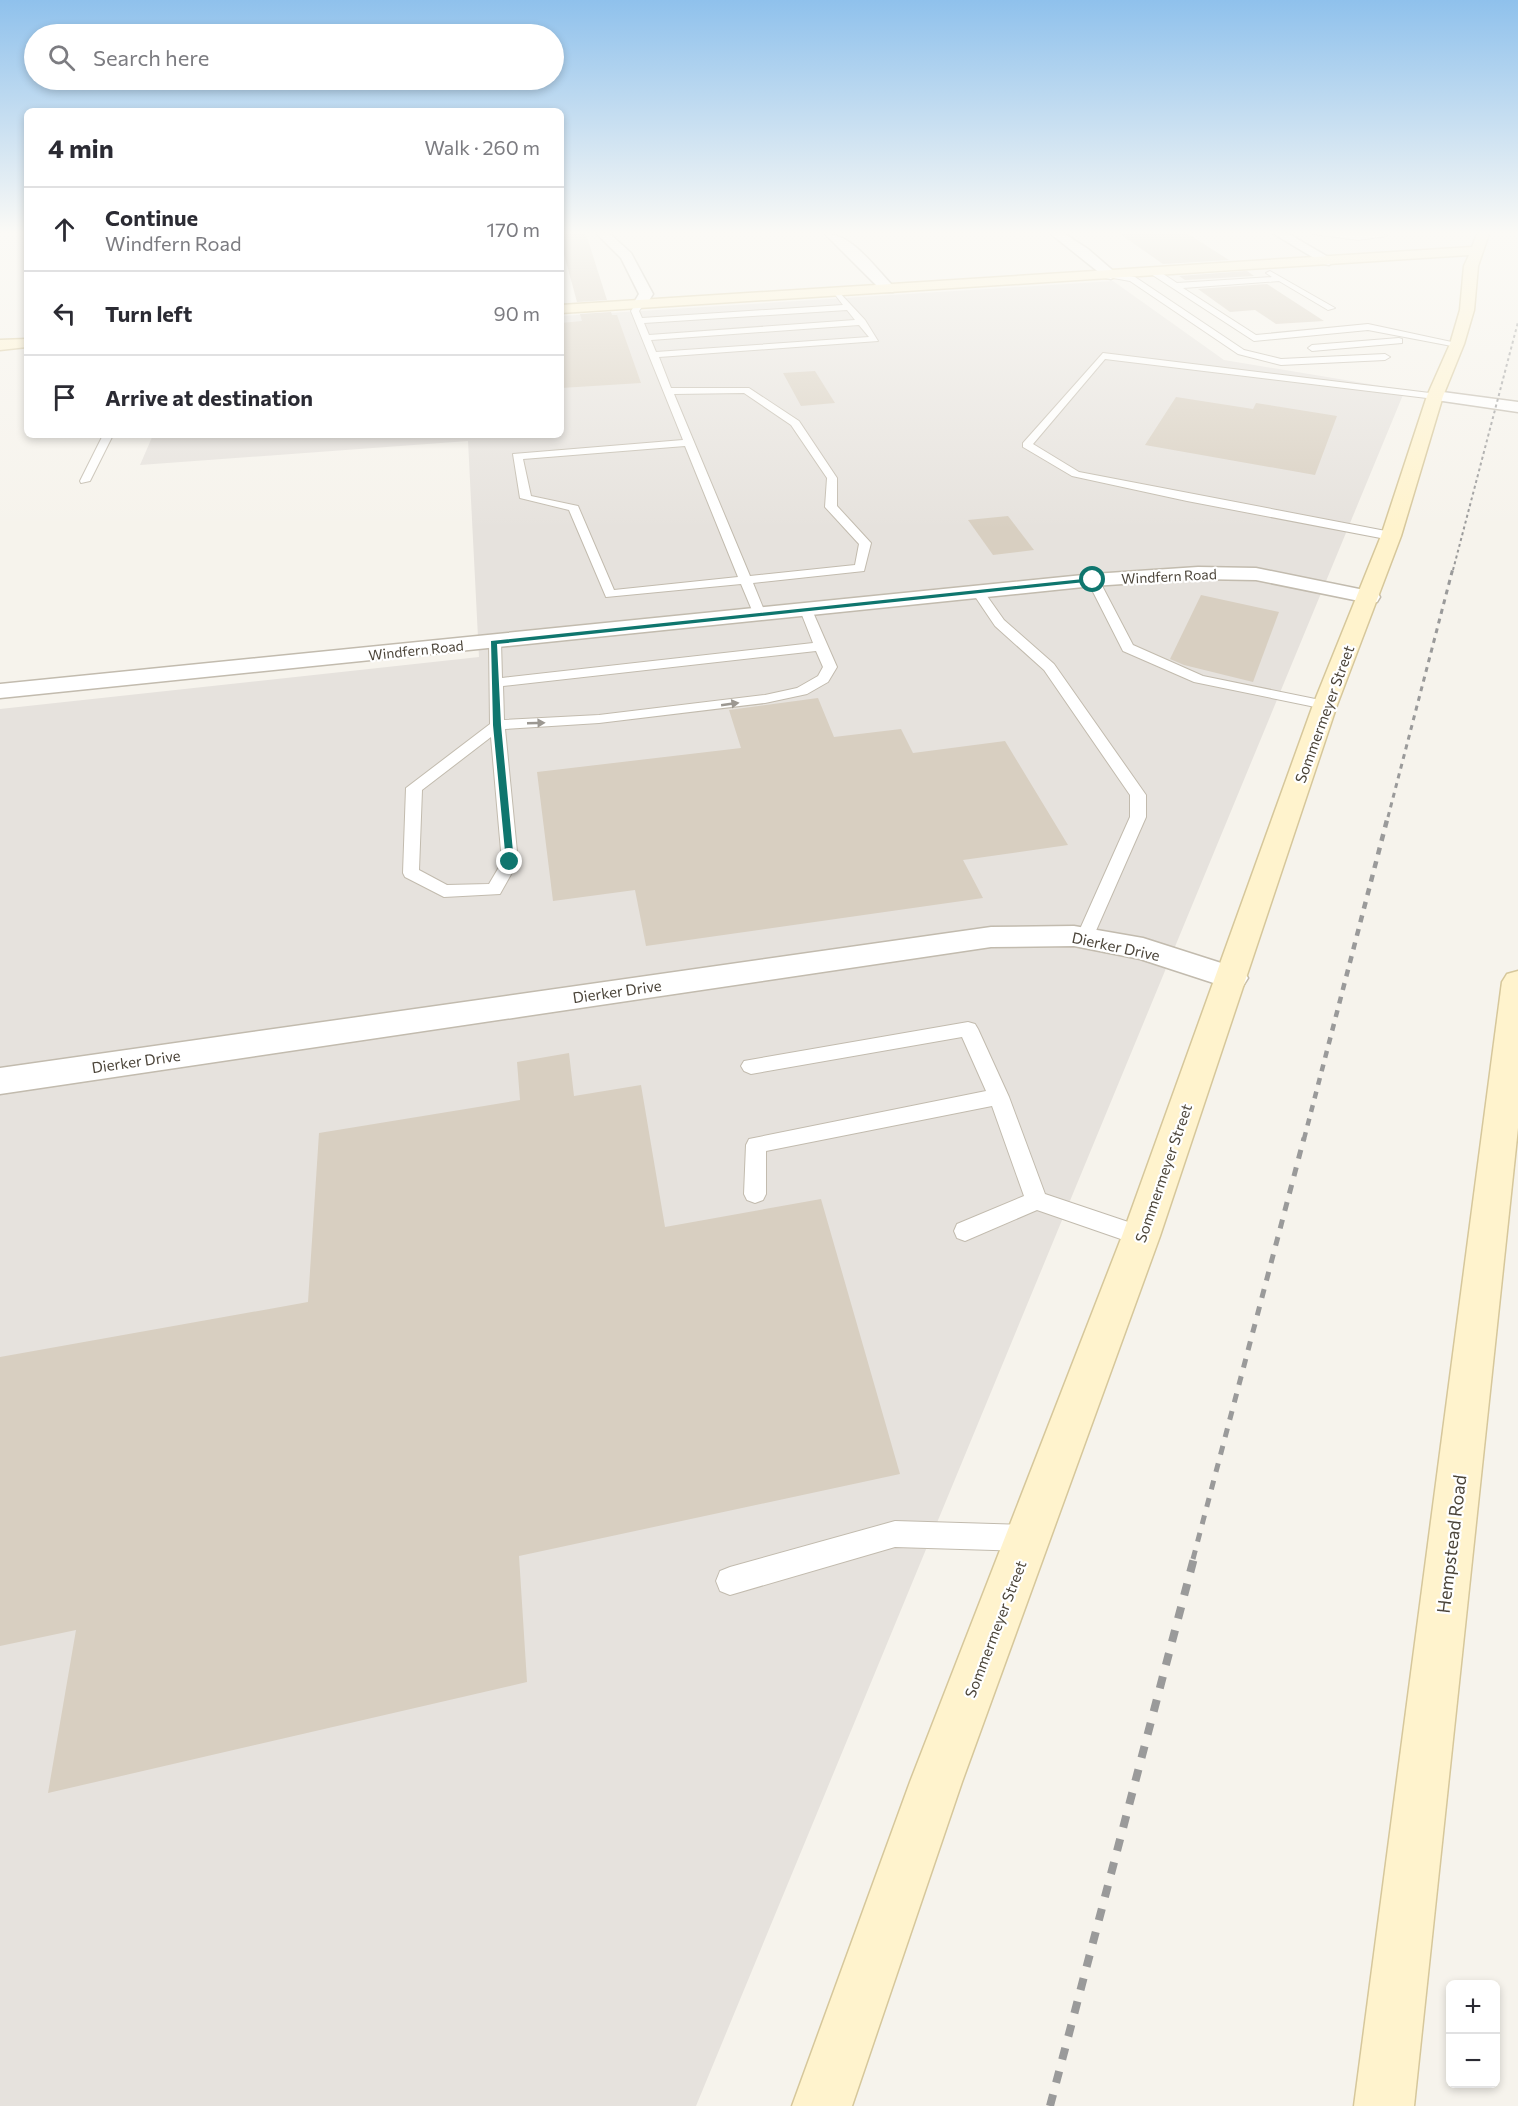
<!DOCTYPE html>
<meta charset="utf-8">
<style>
:root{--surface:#fff;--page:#f7f7f7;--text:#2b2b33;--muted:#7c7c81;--line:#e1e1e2}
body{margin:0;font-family:Commissioner,sans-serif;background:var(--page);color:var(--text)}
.controls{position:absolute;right:18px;bottom:18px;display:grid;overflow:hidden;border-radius:9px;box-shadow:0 3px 9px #0003}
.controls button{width:54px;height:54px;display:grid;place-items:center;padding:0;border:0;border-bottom:2px solid var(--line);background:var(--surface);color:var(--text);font:30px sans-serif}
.stop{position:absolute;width:18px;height:18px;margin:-14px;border:4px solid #0f766e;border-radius:50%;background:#fff}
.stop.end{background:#0f766e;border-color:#fff;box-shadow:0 2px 6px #0008}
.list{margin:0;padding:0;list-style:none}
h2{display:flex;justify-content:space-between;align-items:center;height:78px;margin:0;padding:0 24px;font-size:26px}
h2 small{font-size:20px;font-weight:400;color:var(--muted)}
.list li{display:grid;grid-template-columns:39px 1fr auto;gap:18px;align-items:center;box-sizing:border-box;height:84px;padding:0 24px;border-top:2px solid var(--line)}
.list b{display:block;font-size:22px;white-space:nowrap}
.list p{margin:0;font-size:20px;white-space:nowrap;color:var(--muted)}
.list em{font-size:20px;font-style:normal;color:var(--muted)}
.icon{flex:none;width:33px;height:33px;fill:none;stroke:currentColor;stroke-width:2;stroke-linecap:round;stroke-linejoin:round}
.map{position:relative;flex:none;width:1518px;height:2106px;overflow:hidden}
.search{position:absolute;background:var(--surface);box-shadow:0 3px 9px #0003;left:24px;top:24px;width:540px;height:66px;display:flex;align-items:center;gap:15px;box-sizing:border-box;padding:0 21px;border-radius:33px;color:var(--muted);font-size:22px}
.panel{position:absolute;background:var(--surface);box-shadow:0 3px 9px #0003;left:24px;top:108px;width:540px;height:330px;border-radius:9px}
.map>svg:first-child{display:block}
.industrial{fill:#e6e2dd}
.building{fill:#d8cfc1}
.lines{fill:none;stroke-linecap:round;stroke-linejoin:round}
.lane-casing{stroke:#c2bbae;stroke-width:2}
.street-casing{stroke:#c2bbae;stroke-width:3}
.secondary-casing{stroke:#d6c79b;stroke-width:3}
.lane{fill:#fff;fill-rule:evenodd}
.street{fill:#fff;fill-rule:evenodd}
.secondary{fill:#fff3cd;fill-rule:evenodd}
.rail-far4{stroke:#9a9a9a;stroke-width:2;stroke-dasharray:3 3;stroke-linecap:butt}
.rail-far3{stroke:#9a9a9a;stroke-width:3;stroke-dasharray:5 5;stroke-linecap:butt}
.rail-far2{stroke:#9a9a9a;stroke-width:4.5;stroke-dasharray:7 7;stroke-linecap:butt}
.rail-far1{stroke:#9a9a9a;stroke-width:5;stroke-dasharray:9 9;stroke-linecap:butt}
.rail{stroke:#9a9a9a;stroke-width:8;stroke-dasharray:12 12;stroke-linecap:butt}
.oneway{fill:#9c9892}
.route{fill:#0f766e}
.labels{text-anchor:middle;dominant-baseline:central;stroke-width:4.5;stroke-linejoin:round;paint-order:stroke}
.far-street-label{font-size:14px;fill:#4b4439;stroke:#fff}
.street-label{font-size:15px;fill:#4b4439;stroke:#fff}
.near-street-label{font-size:18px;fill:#4b4439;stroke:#fff}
</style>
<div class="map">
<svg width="1518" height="2106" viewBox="0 0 1518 2106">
<rect width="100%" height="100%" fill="#f6f3ec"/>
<polygon class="industrial" points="1113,281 1224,360 1405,390 696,2106 0,2106 0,709 479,657 468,441 140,465 153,435 561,435 561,316"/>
<g class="building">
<polygon points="561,234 586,234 607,300 577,302 561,243"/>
<polygon points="1120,234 1188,234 1229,260 1163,264"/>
<polygon points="1247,271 1254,276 1185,280 1179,276"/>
<polygon points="1267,284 1324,321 1276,324 1255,310 1230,312 1198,289"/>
<polygon points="611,312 612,315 617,315 641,383 561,388 561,323 582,321 580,314"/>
<polygon points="815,371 835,403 801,406 783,373"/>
<polygon points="1176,397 1253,409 1256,403 1337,416 1315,475 1145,445"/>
<polygon points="1008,516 1034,550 993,555 968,520"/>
<polygon points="1201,595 1279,612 1253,682 1184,665 1170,659"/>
<polygon points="818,698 834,737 901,729 913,753 1005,741 1068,845 963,860 983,898 646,946 635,890 553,901 537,772 741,748 729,710"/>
<polygon points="569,1053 574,1096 641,1085 665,1227 821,1199 900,1474 519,1556 527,1682 48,1793 76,1630 0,1646 0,1357 308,1302 319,1133 520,1100 517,1062"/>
</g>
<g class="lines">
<defs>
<g id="lane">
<polygon points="1313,234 1383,234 1387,236 1358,240"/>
<polygon points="1151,270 1157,270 1177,283 1272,277 1266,273 1270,271 1335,308 1328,310 1279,281 1183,288 1256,335 1368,324 1461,344 1457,347 1368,330 1254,341 1151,274"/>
<polygon points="1111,273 1135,277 1244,350 1281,359 1385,354 1390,357 1385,360 1281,365 1238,354 1130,281 1108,277"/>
<path d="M 837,290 L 865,320 L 878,341 L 659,357 L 671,388 L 749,388 L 799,421 L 837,478 L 837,506 L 871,543 L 864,571 L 753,583 L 766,615 L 760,619 L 754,615 L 741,584 L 606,597 L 569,510 L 520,498 L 513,454 L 683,440 L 631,311 L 637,302 L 644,304 L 639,311 L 642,318 L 843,305 L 833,292 ZM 847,310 L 855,320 L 649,335 L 644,323 ZM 859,325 L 869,337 L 656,352 L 651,340 ZM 744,393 L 791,425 L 827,478 L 825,507 L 859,544 L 855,565 L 750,576 L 674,394 ZM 685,446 L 738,577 L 614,590 L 578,506 L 531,496 L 523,459 Z"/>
<polygon points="1399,338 1402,339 1402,343 1312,351 1308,348 1312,345"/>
<polygon points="1103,353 1438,394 1440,396 1435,399 1105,359 1033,444 1079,472 1391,532 1397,536 1391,540 1187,501 1072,476 1023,447 1023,443"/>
<polygon points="103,435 113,435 90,481 81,483 80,481"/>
<polygon points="1093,576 1099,580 1133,645 1203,676 1325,701 1332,705 1325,709 1194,682 1123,651 1087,580"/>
<polygon points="978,588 982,589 1004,620 1054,664 1146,795 1146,817 1091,942 1079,942 1076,938 1130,817 1130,795 1044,670 995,626 972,592"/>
<path d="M 806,606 L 812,610 L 837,667 L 828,682 L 807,694 L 765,703 L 599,723 L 505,729 L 518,862 L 500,894 L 444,897 L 405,877 L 403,873 L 406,788 L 490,724 L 489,639 L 494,638 L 501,642 L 502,678 L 813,643 L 800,610 ZM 816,651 L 823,667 L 818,676 L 797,688 L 765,695 L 599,715 L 504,720 L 503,686 ZM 491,737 L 502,862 L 489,884 L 447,885 L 419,870 L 422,790 Z"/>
<polygon points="968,1022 975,1024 978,1029 1009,1097 1045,1194 1149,1229 1152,1236 1149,1243 1141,1246 1037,1210 965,1241 957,1238 954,1231 957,1224 1024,1196 992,1106 766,1151 766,1194 763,1200 755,1203 747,1200 744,1194 746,1145 749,1139 986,1091 962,1037 751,1074 744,1071 741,1066 744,1061"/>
<polygon points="895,1521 1029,1525 1038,1529 1042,1538 1038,1547 1029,1551 895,1547 730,1595 720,1591 716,1581 720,1571 730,1567"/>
</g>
<g id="street">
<polygon points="597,234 610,234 631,253 653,294 645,307 635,307 633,304 639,294 621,258"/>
<path d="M 825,234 C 852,233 875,268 893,286 L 893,292 L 883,292 Z"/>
<polygon points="1051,234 1065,234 1088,249 1118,275 1111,279 1106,278"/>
<polygon points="1274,234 1289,234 1335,261 1329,265 1324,264"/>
<polygon points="1435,391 1518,402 1518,412 1429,399 1427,396"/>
<polygon points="1198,567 1256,568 1369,591 1377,592 1380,597 1377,602 1369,603 1256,580 1198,579 1093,586 0,698 0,684 1093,574"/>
<polygon points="1074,926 1143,938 1243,970 1248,978 1243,986 1232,989 1140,959 1074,946 991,947 0,1094 0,1068 991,927"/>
</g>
<g id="secondary">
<polygon points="1477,234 1489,234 1478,266 1474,310 1464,344 1443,396 1401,536 1337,705 1160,1236 962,1782 852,2106 792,2106 910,1782 1122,1236 1313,705 1381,536 1427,396 1450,344 1460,310 1464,266 1469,255 561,313 561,305 1472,247"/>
<polygon points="27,339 27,347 0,350 0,340"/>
<polygon points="1518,971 1518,1128 1414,2106 1354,2106 1502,982 1507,974"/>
</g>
</defs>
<use href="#lane" class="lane-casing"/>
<use href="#street" class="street-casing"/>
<use href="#secondary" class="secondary-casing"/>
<use href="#lane" class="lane"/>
<use href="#street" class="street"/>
<use href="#secondary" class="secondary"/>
<polyline class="rail-far4" points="1453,570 1518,322"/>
<polyline class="rail-far3" points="1388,817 1453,568"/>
<polyline class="rail-far2" points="1304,1139 1388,816"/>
<polyline class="rail-far1" points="1193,1559 1304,1138"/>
<polyline class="rail" points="1050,2106 1194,1558"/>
</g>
<defs><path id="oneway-solid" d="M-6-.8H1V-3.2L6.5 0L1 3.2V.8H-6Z" transform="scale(1.5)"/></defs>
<g class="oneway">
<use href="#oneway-solid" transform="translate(730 704) rotate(-8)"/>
<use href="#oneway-solid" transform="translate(536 723) rotate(-2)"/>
</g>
<linearGradient id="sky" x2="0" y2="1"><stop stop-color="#8fc1ec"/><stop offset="0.44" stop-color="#fbfaf6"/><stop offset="1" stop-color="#fbfaf6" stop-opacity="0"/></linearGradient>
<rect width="1518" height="529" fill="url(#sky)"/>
<polygon class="route" points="1093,578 1095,581 497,644 501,725 514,862 510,865 506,862 493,725 491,641"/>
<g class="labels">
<g class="far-street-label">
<text transform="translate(1169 576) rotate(-3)">Windfern Road</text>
<text transform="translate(416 650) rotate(-6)">Windfern Road</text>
</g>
<g class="street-label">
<text transform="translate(1324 714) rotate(-70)">Sommermeyer Street</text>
<text transform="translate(1116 946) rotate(12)">Dierker Drive</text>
<text transform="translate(617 991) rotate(-8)">Dierker Drive</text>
<text transform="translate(136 1061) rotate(-8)">Dierker Drive</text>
<text transform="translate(1163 1173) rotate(-71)">Sommermeyer Street</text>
<text transform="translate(995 1629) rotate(-69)">Sommermeyer Street</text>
</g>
<g class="near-street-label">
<text transform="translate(1451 1544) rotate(-83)">Hempstead Road</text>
</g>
</g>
</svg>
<div class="controls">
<button>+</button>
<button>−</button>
</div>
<div class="stop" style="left:1093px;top:580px"></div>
<div class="stop end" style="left:510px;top:862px"></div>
<div class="search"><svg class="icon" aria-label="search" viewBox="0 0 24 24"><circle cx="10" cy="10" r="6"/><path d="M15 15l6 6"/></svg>Search here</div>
<section class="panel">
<h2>4 min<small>Walk · 260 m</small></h2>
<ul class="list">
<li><svg class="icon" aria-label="ahead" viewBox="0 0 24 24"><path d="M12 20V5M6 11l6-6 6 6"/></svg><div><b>Continue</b><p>Windfern Road</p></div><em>170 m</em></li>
<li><svg class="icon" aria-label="left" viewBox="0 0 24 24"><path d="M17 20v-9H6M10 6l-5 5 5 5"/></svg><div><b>Turn left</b></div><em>90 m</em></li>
<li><svg class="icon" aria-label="arrive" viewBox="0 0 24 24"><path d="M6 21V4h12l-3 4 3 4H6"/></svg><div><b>Arrive at destination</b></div></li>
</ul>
</section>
</div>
